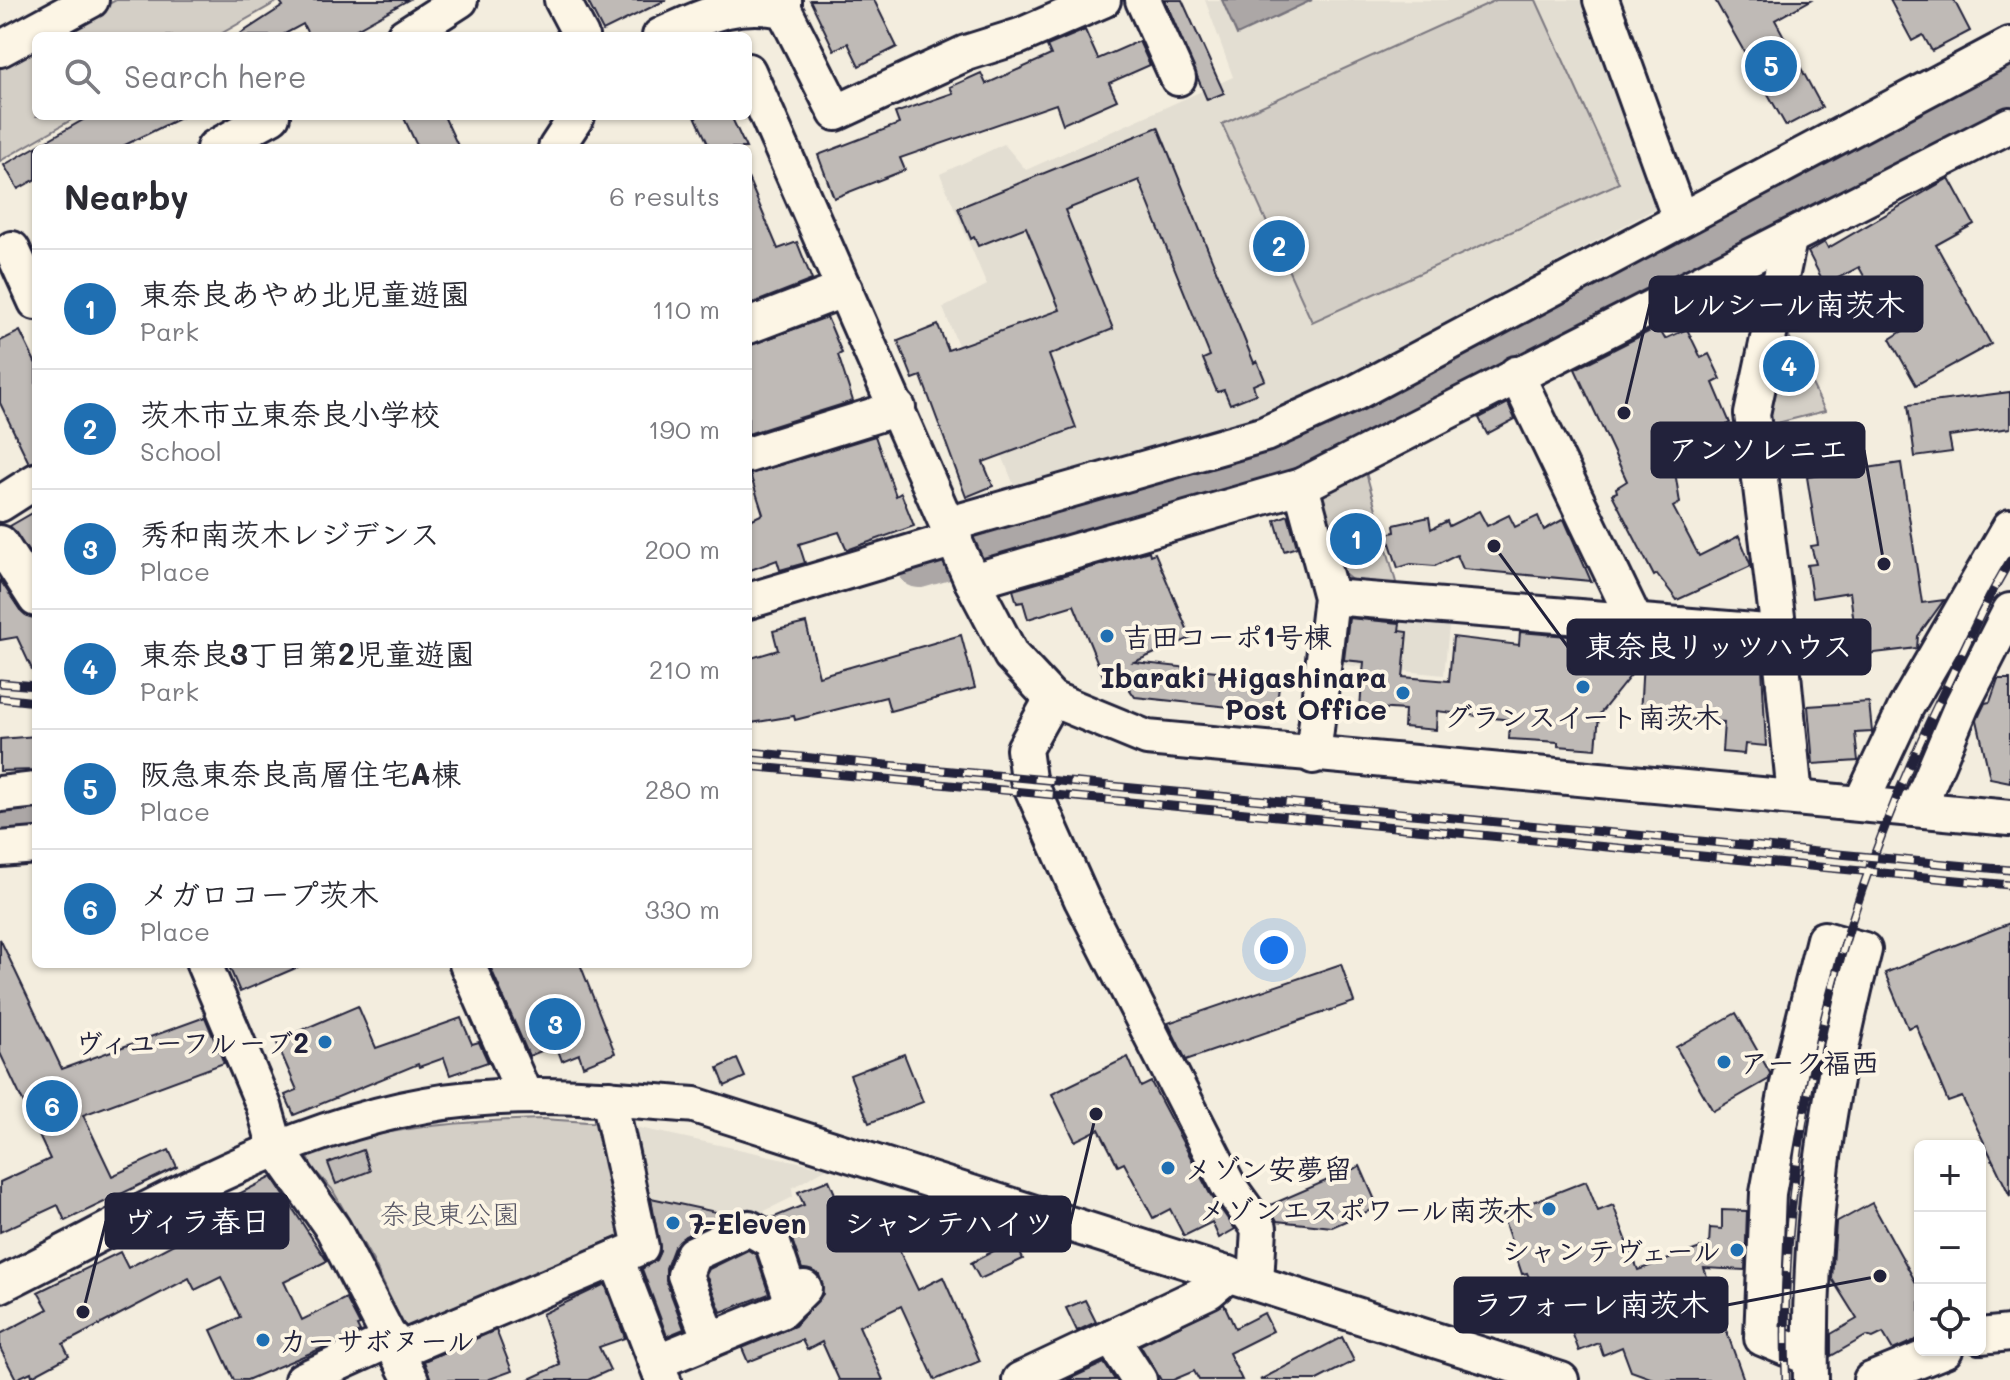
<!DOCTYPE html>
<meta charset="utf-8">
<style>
:root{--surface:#fff;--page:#f2f2f3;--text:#2b2b33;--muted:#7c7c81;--line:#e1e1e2;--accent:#1f6fb2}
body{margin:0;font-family:Mali,"Klee One",sans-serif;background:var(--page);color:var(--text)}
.controls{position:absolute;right:24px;bottom:24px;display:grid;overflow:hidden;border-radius:12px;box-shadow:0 2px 6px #0004}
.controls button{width:72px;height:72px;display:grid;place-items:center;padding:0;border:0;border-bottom:2px solid var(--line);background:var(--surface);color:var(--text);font:40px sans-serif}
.you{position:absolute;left:1274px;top:950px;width:28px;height:28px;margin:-20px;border:6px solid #fff;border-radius:50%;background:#1a73e8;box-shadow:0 0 0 12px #1a73e833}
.badge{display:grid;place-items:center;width:52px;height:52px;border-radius:50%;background:var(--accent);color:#fff;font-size:26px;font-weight:700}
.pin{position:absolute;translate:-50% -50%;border:4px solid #fff;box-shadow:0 2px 8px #0006}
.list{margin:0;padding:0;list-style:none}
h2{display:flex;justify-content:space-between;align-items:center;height:104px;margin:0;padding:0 32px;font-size:34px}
h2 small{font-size:26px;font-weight:400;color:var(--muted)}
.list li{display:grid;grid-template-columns:52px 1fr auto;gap:24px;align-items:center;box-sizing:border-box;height:120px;padding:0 32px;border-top:2px solid var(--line)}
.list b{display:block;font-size:30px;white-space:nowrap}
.list p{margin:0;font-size:26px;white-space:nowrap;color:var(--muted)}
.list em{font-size:26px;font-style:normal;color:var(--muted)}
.icon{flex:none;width:44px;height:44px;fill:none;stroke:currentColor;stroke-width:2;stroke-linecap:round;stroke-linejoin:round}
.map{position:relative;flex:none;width:2010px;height:1380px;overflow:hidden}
.search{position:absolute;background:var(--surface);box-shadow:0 2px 6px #0004;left:32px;top:32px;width:720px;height:88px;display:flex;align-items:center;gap:20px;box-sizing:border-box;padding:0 28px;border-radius:12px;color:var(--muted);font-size:30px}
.panel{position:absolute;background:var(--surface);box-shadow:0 2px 6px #0004;left:32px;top:144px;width:720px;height:824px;border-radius:12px}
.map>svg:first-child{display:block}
.built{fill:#e3ded2}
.green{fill:#d4cfc6;stroke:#7b7880;stroke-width:2}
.water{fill:#aca7a6;stroke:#75727b;stroke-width:2}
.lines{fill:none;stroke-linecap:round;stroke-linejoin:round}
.river{stroke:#aca7a6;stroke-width:44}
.building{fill:#bfbab6;stroke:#22223b;stroke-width:2}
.minor-casing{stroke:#22223b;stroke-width:40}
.minor{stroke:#fcf5e5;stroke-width:34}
.rail-casing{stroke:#22223b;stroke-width:9}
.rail{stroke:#fcf5e5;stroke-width:6;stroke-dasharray:18;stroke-linecap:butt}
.poi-dot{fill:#1f6fb2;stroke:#fcf5e5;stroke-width:3}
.labels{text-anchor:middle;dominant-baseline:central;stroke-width:8;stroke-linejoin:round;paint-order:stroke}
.poi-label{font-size:28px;font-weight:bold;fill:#22223b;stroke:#fcf5e5;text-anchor:start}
.park-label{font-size:28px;fill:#575665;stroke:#fcf5e5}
.leader{fill:none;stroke:#22223b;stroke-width:3}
.callout-dot{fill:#22223b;stroke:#fcf5e5;stroke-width:3}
.callout{fill:#22223b;stroke:#22223b;stroke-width:3}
.callout-label{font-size:30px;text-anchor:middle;font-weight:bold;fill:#fff}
</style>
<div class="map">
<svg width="2010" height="1380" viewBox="0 0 2010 1380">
<rect width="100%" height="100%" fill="#f3edde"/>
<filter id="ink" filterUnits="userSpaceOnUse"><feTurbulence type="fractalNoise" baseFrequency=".0125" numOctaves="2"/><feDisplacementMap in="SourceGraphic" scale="16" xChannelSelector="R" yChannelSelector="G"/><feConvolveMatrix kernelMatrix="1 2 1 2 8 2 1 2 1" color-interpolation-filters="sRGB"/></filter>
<g filter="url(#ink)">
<g class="built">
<polygon points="1205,0 1596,0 1662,205 1349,375 1258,418 1015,488 943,308 987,285 940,174 1004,144 1026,170 1233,77"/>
<polygon points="1353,606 1450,616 1444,675 1335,664 1340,616"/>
<polygon points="621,1124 827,1168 792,1188 793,1197 638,1274"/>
</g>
<g class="green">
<polygon points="116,0 280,0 217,36 49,36"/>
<polygon points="1496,0 1536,0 1619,183 1312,322 1222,124"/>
<polygon points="36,43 36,116 78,116 0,161 0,62"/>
<polygon points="1786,330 1825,411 1769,425 1766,401"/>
<polygon points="1365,469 1397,586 1354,582 1337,568 1318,509 1324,490"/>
<path d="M 543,1119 L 603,1123 L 626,1233 L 405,1329 L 373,1261 L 332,1189 L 313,1169 L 307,1154 C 382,1127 464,1121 543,1119 Z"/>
</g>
<polygon class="water" points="1222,0 1312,0 1237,35"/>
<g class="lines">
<g class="river">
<polyline points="919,566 1286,460 2010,82"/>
<polyline points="0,824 36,821"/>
</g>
</g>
<g class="building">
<polygon points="279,0 408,0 344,36 309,36 303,24 281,36 237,36 283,6"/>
<polygon points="587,0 666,0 603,31"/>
<polygon points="810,0 874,0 897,47 859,66 848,43 834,50"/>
<polygon points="1165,0 1182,0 1224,93 1207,100"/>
<polygon points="1715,0 1811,0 1775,20 1822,107 1786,126"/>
<polygon points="1890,0 1954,0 1970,31 1932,51 1923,35 1912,41"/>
<polygon points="1085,30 1098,59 1139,41 1150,65 1109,83 1117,100 1063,124 1056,104 900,158 905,170 834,198 818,155 899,124 895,113 953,93 950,87 981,73 986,84 1051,55 1047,46"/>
<polygon points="90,116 184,116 119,148 36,148 36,179 18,189 4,165"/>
<polygon points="403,116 444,116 459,148 418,148"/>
<polygon points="695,116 731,116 746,148 710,148"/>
<polygon points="1158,127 1254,363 1257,361 1265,380 1253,385 1256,394 1230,404 1224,390 1217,392 1203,359 1210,356 1139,180 1065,210 1113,329 1049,355 1076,428 983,462 993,486 966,497 921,376 913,379 898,341 938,325 948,350 1060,310 1026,227 978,246 974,237 971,239 958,208"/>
<polygon points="748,178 778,249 797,242 812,280 748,305"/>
<polygon points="1949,178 1974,224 1936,245 1991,344 1916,385 1890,339 1912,325 1892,289 1876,298 1859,267 1825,285 1808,252 1825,242 1828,248"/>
<polygon points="827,317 842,353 838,355 853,401 748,434 748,346"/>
<polygon points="1658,327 1665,339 1687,329 1701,358 1709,354 1721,379 1713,383 1730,423 1666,458 1676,478 1680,503 1673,507 1699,556 1739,536 1751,566 1677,600 1657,574 1654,576 1612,494 1617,492 1616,488 1627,481 1575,369"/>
<polygon points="20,331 36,364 36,461 29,463 0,403 0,341"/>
<polygon points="2010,392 2010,428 1949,436 1952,452 1915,457 1908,405"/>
<polygon points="1508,403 1515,419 1487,434 1479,418"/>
<polygon points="875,436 896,496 901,493 914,526 847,550 839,532 799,544 805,563 780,570 777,560 748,571 748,521 763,514 750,474"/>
<polygon points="1901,463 1922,603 1944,600 1918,636 1917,648 1858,655 1850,592 1812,598 1807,565 1816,564 1811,546 1818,545 1807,477"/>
<polygon points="36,511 36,562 10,526"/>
<polygon points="1479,511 1487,526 1509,515 1515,527 1538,516 1544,530 1564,519 1591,581 1463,569 1457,555 1435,566 1411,564 1398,568 1387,534 1395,532 1394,525 1429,517 1431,529 1447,521 1449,526"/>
<polygon points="1288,515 1297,547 1284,551 1275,520"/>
<polygon points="1149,551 1150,555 1155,553 1191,638 1134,662 1280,678 1276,712 1135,697 1116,670 1103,676 1074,605 1028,619 1023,602 1017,603 1013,590"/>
<polygon points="0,580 20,610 36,619 36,678 17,637 0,640"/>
<polygon points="1349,618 1400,623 1399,631 1407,632 1403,677 1449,681 1453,637 1519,645 1520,632 1722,649 1721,663 1762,667 1766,746 1745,744 1744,754 1722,752 1724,722 1640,716 1643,660 1599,715 1596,749 1558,746 1558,742 1509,739 1510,720 1437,711 1436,730 1404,727 1405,710 1360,707 1364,662 1344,660"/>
<polygon points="806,623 819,676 961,635 975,688 890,711 886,697 795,720 794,716 751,723 748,659 778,650 773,631"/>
<polygon points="1998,679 2010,679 2010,782 1990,778 1977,720 1985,703 1990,702"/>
<polygon points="1869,702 1872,732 1855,733 1858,761 1813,764 1808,706"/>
<polygon points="36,736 36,770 0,771 0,739"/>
<polygon points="2010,923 2010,1196 1962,1097 1948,1102 1916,1025 1908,1028 1885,973"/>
<polygon points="0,939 62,1069 205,1017 224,1063 83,1115 112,1176 169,1150 177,1167 65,1221 58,1205 0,1232 0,1182 50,1159 0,1053"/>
<polygon points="228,964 305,964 240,992"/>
<polygon points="489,964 580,964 615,1053 583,1066 579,1054 562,1061 556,1045 529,1056"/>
<polygon points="1341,964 1354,1002 1186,1060 1168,1023"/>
<polygon points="358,1006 376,1048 461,1018 472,1044 479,1042 488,1062 450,1075 444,1058 419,1067 418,1064 294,1115 285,1095 297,1090 276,1041"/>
<polygon points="1736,1013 1770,1073 1769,1079 1713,1111 1676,1047"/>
<polygon points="904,1054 923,1102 869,1123 850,1075"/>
<polygon points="1128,1057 1141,1087 1151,1082 1210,1194 1235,1229 1219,1238 1212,1222 1184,1236 1170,1209 1153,1218 1124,1163 1118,1166 1099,1129 1075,1141 1052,1094"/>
<polygon points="737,1059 745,1077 725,1086 718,1068"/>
<polygon points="363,1150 370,1171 336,1184 328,1163"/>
<polygon points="1360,1166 1378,1207 1332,1227 1277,1221 1268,1206"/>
<polygon points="272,1177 327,1261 284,1282 302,1320 346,1298 360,1325 357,1326 360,1332 247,1380 234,1380 211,1330 240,1317 221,1277 195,1290 189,1278 63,1344 69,1356 32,1376 31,1372 16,1379 0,1348 0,1334 48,1309 38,1292 120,1252 128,1268 212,1224 209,1218 235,1205 231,1198"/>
<polygon points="829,1180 858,1248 891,1233 918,1290 943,1277 980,1361 935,1380 901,1306 859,1326 883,1380 839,1380 822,1342 807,1350 802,1340 748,1362 742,1348 795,1326 823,1294 819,1274 802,1269 790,1234 772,1218 804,1205 798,1192"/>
<polygon points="1586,1181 1598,1211 1613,1205 1638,1270 1709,1245 1710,1228 1722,1229 1722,1210 1747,1211 1745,1270 1704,1268 1744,1380 1656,1380 1631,1371 1622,1347 1603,1355 1599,1343 1579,1351 1557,1292 1543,1298 1535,1278 1530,1280 1527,1273 1522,1274 1502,1214"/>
<polygon points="651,1198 725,1214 725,1217 685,1236 674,1247 666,1268 666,1281 684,1329 667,1336 642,1269 656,1260 660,1251"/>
<polygon points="1872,1203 1920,1290 1920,1338 1893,1350 1883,1333 1873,1338 1866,1336 1831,1356 1831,1334 1857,1319 1832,1279 1836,1223"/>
<polygon points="1014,1240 1023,1259 980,1279 971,1263"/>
<polygon points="748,1250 756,1255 769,1294 721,1312 706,1275 709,1269"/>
<polygon points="605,1284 625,1338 599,1347 610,1370 588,1380 527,1380 560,1365 542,1314"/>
<polygon points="1085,1300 1096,1322 1077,1331 1066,1308"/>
<polygon points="1224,1304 1235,1328 1264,1313 1273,1331 1229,1353 1242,1380 1199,1380 1194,1371 1173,1380 1161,1380 1140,1345"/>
<polygon points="496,1330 512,1371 487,1380 431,1380 424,1361"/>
<polygon points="1342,1337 1354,1361 1317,1380 1260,1380"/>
<polygon points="1104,1363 1115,1380 1067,1380"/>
</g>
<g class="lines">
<defs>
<g id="minor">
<polyline points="562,0 581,36"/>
<polyline points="784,0 784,10 836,113 966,53 1020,36 1103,0"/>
<polyline points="1143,0 1178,78"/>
<polyline points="1601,0 1680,219"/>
<polyline points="404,36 460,0"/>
<path d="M 660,36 C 705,16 734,0 784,10"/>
<polyline points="0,49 91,0"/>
<polyline points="748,71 972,581 1011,655 1052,699 1147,738 2010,818"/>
<polyline points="214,148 272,116"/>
<polyline points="556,148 577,116"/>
<polyline points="1789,240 1752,414 1779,633 1795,797"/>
<polyline points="12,249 36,302"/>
<polyline points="748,326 845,289"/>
<polyline points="1516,374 1634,619"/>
<polyline points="748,455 898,408"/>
<polyline points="1301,486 1331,597 1313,756"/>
<polyline points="0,504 36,481"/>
<polyline points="950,524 1265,434 1355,393 2010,45"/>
<polyline points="0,543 36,599"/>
<polyline points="972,581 1301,486 2010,125"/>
<polyline points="1331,597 1779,633"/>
<polyline points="748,601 955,539"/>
<polyline points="1052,699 1024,749 1028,779 1082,900 1228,1185 1259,1228 1256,1283"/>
<polyline points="0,794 36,790"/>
<polyline points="1861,803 1906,707 2010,527"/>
<polyline points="1918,809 1962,705 2010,611"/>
<polyline points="0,849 36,846"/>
<polyline points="204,964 264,1106 276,1148 333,1229 411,1380"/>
<polyline points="467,964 525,1096"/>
<polyline points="609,1098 641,1247 616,1258"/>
<path d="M 0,1285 C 148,1212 303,1114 470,1099 C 546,1092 619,1099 694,1105 L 1561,1380"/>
<polyline points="1980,1336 2010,1333"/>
<polyline points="1111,1337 1139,1380"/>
<polyline points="710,1340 685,1275 693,1254 749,1228 772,1241 792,1300"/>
<polyline points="397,1351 616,1258 663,1380"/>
<path d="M 1810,1358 L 1762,1338 L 1768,1193 L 1787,1088 L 1824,939 L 1864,950 C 1826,1094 1808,1231 1811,1380"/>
<polyline points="656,1362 781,1311 804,1288"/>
<polyline points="302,1380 392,1339"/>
<polyline points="1020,1380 1209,1291 1229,1274"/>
<polyline points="1871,1380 1945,1350"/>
</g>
</defs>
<use href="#minor" class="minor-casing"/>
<use href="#minor" class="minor"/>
<defs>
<g id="rail">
<polyline points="0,683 36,686"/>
<polyline points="0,698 36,702"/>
<polyline points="748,752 2010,870"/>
<polyline points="748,766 2010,885"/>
<path d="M 1786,1380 C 1777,1136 1841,902 1947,685 C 1967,643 1986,600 2010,561"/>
</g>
</defs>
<use href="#rail" class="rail-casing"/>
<use href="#rail" class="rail"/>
</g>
</g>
<g class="poi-dot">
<circle cx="1107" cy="636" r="8"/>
<circle cx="1583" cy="687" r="8"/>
<circle cx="1403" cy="693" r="8"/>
<circle cx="325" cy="1042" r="8"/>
<circle cx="1724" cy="1062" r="8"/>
<circle cx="1168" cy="1168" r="8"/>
<circle cx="1549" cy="1209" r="8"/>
<circle cx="673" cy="1223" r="8"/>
<circle cx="1737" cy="1250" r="8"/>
<circle cx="263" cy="1340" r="8"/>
</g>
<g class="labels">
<g class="poi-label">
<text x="1123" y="636">吉田コーポ1号棟</text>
<text x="1387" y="677" text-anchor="end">Ibaraki Higashinara<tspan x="1387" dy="32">Post Office</tspan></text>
<text x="1583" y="716" text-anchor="middle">グランスイート南茨木</text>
<text x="309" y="1042" text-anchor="end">ヴィユーフルーブ2</text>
<text x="1740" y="1062">アーク福西</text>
<text x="1184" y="1168">メゾン安夢留</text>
<text x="1533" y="1209" text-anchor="end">メゾンエスポワール南茨木</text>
<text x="689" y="1223">7-Eleven</text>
<text x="1721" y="1250" text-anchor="end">シャンテヴェール</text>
<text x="279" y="1340">カーサボヌール</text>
</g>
<g class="park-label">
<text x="450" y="1213">奈良東公園</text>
</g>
</g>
<path class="leader" d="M1624 413L1650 304M1884 564L1864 450M1494 546L1568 647M83 1312L106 1221M1096 1114L1070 1224M1880 1276L1727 1305"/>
<g class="callout-dot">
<circle cx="1624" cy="413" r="8"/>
<circle cx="1884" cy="564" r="8"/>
<circle cx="1494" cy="546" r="8"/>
<circle cx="83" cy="1312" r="8"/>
<circle cx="1096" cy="1114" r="8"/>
<circle cx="1880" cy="1276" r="8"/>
</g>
<g class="callout">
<rect x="1650" y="277" width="272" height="54" rx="8"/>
<rect x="1652" y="423" width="212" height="54" rx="8"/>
<rect x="1568" y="620" width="302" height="54" rx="8"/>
<rect x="106" y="1194" width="182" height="54" rx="8"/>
<rect x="828" y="1197" width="242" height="54" rx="8"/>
<rect x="1455" y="1278" width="272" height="54" rx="8"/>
</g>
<g class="callout-label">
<text x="1786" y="315">レルシール南茨木</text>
<text x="1758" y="460">アンソレニエ</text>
<text x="1719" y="657">東奈良リッツハウス</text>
<text x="197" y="1232">ヴィラ春日</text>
<text x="949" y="1234">シャンテハイツ</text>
<text x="1591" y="1315">ラフォーレ南茨木</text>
</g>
</svg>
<div class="controls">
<button>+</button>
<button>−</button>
<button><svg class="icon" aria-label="locate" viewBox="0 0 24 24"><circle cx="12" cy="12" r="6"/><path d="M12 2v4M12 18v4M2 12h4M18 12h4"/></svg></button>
</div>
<div class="you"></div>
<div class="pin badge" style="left:1356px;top:539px">1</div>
<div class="pin badge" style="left:1279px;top:246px">2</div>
<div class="pin badge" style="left:555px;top:1024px">3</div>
<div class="pin badge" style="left:1789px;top:366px">4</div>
<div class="pin badge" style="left:1771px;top:66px">5</div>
<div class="pin badge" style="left:52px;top:1106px">6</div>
<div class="search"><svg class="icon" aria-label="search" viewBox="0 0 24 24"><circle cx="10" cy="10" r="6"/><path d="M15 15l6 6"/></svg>Search here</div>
<section class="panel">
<h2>Nearby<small>6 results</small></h2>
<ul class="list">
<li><span class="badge">1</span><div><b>東奈良あやめ北児童遊園</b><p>Park</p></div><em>110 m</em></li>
<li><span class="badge">2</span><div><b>茨木市立東奈良小学校</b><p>School</p></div><em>190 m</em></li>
<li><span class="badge">3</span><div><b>秀和南茨木レジデンス</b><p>Place</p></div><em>200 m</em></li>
<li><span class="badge">4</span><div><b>東奈良3丁目第2児童遊園</b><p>Park</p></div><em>210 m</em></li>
<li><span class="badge">5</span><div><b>阪急東奈良高層住宅A棟</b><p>Place</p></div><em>280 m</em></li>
<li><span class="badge">6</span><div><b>メガロコープ茨木</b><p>Place</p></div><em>330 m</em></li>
</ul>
</section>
</div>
